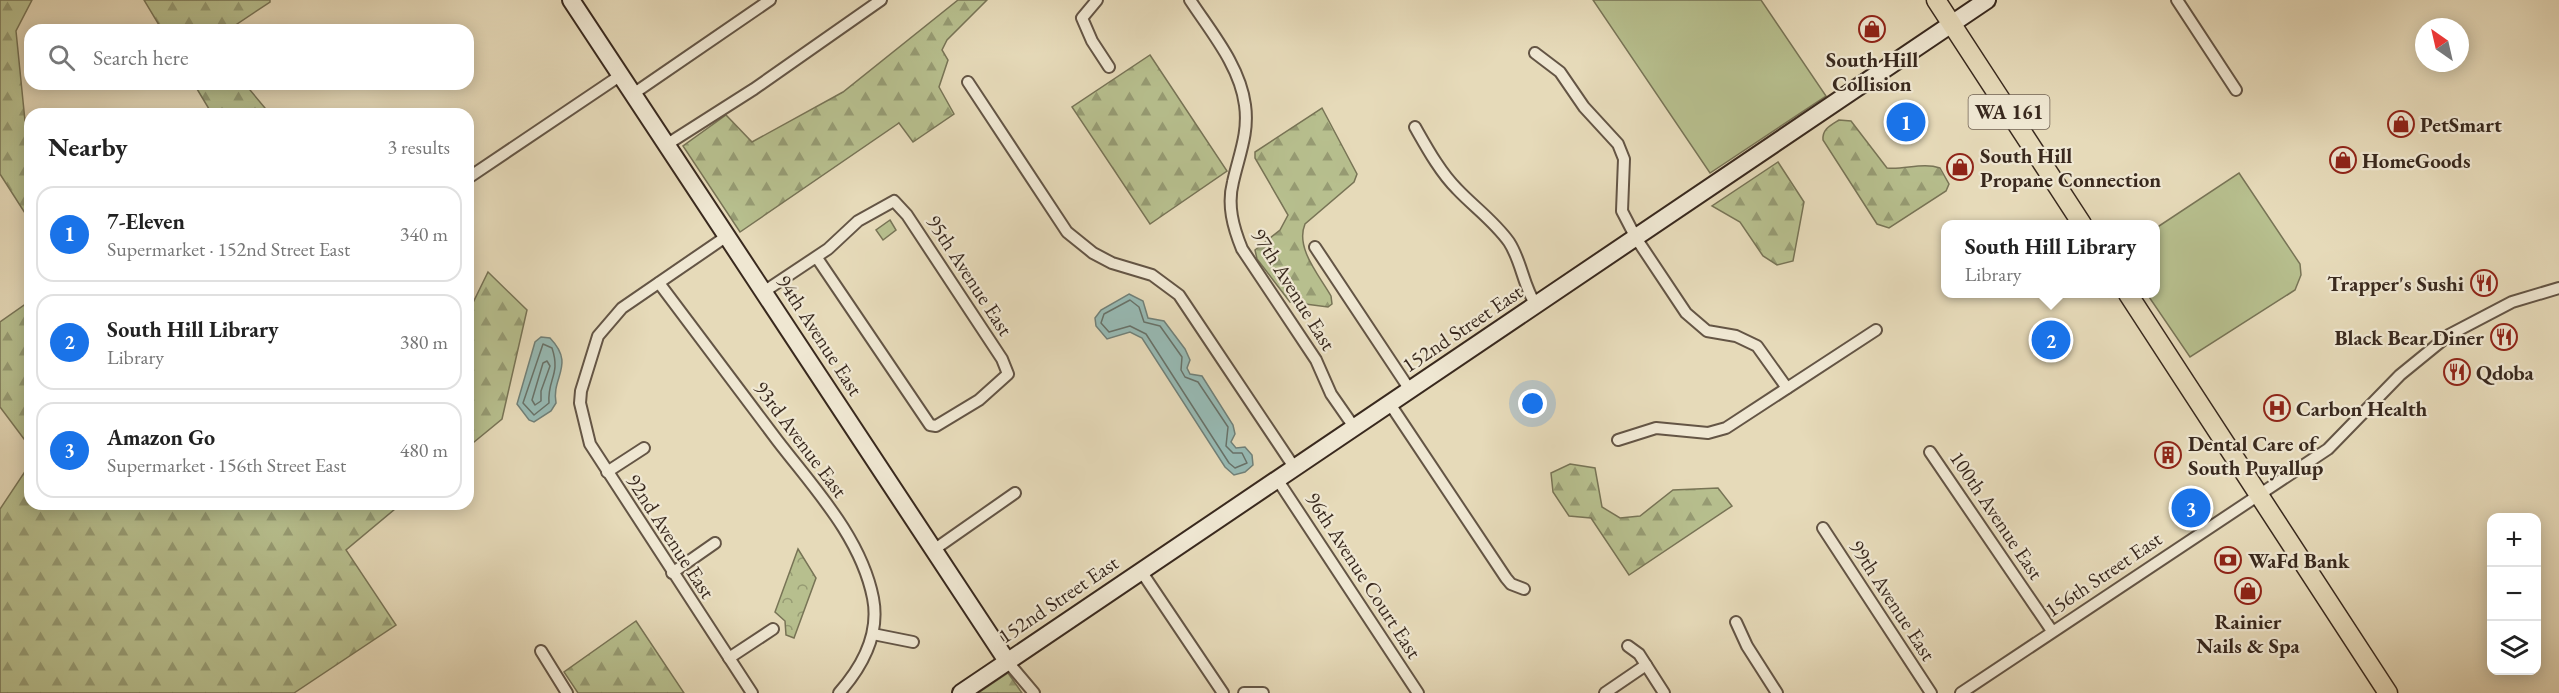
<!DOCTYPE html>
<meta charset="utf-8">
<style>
:root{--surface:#fff;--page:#f2f2f2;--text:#222;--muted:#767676;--line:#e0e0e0;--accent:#1a73e8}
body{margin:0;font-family:"EB Garamond",serif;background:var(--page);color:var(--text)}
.controls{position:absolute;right:18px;bottom:18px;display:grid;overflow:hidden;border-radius:12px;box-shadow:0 3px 15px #0003}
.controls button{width:54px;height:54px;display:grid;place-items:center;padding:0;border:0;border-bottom:2px solid var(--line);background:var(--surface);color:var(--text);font:30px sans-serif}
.compass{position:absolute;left:2415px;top:18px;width:54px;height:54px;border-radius:50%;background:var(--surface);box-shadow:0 3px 15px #0003;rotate:326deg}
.you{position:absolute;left:1533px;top:404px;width:21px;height:21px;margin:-15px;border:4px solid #fff;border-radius:50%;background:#1a73e8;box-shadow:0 0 0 9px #1a73e833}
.badge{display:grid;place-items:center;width:39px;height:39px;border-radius:50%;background:var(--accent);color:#fff;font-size:20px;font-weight:700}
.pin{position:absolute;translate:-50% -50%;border:3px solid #fff;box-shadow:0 2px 6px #0006}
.popup{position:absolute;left:1941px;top:220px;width:219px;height:78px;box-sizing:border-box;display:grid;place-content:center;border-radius:12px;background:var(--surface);filter:drop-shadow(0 2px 4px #0005);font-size:20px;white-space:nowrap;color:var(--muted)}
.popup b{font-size:22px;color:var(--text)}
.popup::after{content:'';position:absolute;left:50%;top:100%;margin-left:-12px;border:12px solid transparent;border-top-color:var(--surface)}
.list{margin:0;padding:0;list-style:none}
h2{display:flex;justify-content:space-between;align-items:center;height:78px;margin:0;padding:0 24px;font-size:26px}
h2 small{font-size:20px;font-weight:400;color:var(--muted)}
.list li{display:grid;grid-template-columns:39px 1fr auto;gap:18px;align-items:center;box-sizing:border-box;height:96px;margin:0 12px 12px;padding:0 12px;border:2px solid var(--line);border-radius:18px}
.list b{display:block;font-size:22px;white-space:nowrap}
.list p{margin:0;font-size:20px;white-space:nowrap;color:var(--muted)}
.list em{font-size:20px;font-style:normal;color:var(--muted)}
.icon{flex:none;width:33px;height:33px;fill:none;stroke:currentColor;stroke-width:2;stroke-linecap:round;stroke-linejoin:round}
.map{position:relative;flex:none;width:2559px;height:693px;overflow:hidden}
.search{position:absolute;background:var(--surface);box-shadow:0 3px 15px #0003;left:24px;top:24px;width:450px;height:66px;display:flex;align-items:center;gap:15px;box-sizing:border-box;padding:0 21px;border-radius:18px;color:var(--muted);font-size:22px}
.panel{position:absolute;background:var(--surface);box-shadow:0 3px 15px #0003;left:24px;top:108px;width:450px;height:402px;border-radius:18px}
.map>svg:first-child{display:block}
.green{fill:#b7bf8e;stroke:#787456;stroke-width:1.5}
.forest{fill:url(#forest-firs);stroke:#787456;stroke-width:1.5}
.park{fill:url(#park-crowns);stroke:#787456;stroke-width:1.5}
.water{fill:#97bab4;stroke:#718078;stroke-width:1.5}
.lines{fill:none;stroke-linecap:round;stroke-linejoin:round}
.shore{stroke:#687269;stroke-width:1.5}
.street-casing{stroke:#645545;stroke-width:14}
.secondary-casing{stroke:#39291e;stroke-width:20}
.primary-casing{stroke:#39291e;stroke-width:21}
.street{stroke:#efe7d2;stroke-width:10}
.secondary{stroke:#efe7d2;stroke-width:16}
.primary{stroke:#e6dab9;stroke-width:18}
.labels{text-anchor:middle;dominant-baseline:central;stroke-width:4.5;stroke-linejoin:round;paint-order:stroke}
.shield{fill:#efe7d2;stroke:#706254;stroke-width:1.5}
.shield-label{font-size:20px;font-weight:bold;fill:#39291e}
.poi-label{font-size:21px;font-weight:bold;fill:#39291e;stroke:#efe7d2;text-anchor:start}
.street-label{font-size:21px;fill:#39291e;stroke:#efe7d2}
</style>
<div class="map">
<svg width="2559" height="693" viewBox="0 0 2559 693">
<defs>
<pattern id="forest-firs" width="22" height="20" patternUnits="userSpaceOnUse" patternTransform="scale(1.5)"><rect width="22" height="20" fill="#b7bf8e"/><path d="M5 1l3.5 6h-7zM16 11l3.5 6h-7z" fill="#969b73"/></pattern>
<pattern id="park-crowns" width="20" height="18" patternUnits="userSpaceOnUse" patternTransform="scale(1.5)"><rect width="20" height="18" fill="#b7bf8e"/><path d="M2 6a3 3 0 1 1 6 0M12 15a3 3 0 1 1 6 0" fill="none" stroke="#969b73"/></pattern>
</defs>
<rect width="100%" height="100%" fill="#e6dab9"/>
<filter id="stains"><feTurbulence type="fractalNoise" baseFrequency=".00333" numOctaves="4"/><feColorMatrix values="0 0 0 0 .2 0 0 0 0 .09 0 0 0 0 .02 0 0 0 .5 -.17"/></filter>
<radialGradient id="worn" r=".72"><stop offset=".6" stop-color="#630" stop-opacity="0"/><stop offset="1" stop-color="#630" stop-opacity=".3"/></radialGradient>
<g class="green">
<polygon points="1593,0 1761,0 1826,96 1710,173"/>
<polygon points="2239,173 2300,264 2301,275 2295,290 2190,357 2147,294 2156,294 2156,228"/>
<polygon points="890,220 896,230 883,240 876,230"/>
</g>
<g class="forest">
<polygon points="0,0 32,0 16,31 25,121 30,134 30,221 0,174"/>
<polygon points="144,0 270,0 270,2 228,30 162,30"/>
<polygon points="958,0 987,0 947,40 942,50 948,60 939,87 954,114 913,142 899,123 740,232 683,146 726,115 752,142 843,92"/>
<polygon points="1150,55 1227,171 1150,224 1072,107"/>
<polygon points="194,84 245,84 270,114 212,114"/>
<path d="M 1322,108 L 1357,174 L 1354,182 L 1305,224 C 1295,248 1319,275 1331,296 L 1332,304 L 1328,307 L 1290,302 L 1257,259 L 1255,250 L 1280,230 L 1288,215 L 1255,158 L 1255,152 Z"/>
<path d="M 1839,120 L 1851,121 L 1887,168 C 1904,170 1923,162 1940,168 L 1949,184 L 1946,191 L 1889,228 L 1877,224 L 1823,140 C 1822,129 1831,125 1839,120 Z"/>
<polygon points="1778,162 1804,202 1793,261 1777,265 1763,256 1740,222 1712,206"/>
<polygon points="488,272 527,310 502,419 468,447 468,313"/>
<polygon points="30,301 30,447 0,407 0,322"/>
<polygon points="30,464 30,504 401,504 346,550 396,625 294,693 0,693 0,509"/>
<polygon points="1570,464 1595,468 1602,507 1620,518 1640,516 1673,490 1718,488 1732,506 1629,575 1591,518 1569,516 1553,492 1551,473"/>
<polygon points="636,621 684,693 578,693 564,672"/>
<polygon points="1008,673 1022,693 978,693"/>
</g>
<polygon class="park" points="798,549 816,578 794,638 786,635 785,621 775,612"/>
<g class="water">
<polygon points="1129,294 1143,301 1148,318 1164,321 1185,349 1190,360 1187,368 1190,374 1202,376 1233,425 1235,434 1231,442 1236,448 1245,447 1252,455 1253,465 1245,472 1234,475 1225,467 1142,338 1130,332 1107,339 1096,326 1095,318 1101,310"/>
<path d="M 541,337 L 550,338 C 576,365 551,377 556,403 L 551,411 L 534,422 L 529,420 L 517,404 L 535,342 Z"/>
</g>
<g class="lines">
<g class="shore">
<polygon points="1130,300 1139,307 1144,322 1160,326 1182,357 1181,370 1185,377 1198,382 1228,427 1226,446 1233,453 1242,453 1247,463 1235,468 1229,463 1146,334 1130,326 1109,332 1101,323 1104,314"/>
<path d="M 543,344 L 552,348 C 561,375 547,379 549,403 L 534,415 L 523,403 Z"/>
<polygon points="547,361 550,366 541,391 541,401 535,405 532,400 543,363"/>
</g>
<defs>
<g id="street">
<polyline points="1097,0 1082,18 1092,41 1109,67"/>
<path d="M 1190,0 C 1211,32 1240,66 1245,105 C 1249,133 1239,155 1233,182 C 1227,205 1233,227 1242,249 L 1316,360 L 1331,394 L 1354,427"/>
<polyline points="2177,0 2236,90"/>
<polyline points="1535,53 1560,72 1584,107 1618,144 1624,159 1622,211 1636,238 1686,313 1707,331 1736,336 1757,346 1787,388"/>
<polyline points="968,82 1067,232 1093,253 1112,263 1152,275 1179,295 1294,467"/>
<polyline points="633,94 770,0"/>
<path d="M 1415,127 C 1427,148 1440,172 1457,189 C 1474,207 1494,221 1509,242 C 1522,262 1523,286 1536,305"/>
<polyline points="666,145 754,89 881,0"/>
<polyline points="468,178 621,75"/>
<polyline points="727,236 622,308 598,336 581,391 580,403 590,444 752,693"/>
<polyline points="1315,247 1410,390"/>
<path d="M 659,283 C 698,335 737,387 777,440 C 813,487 861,537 873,598 C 880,634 862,667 839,693"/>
<polyline points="765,291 828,249 858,221 894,201 907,215 1002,359 1008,374 979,400 936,426 930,425 817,258"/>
<polyline points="1390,404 1506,578 1511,584 1524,589"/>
<polyline points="1618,440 1656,428 1708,433 1726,428 1876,330"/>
<polyline points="1930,452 2052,631"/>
<polyline points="607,472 644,448"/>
<polyline points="1277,479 1418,693"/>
<polyline points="1823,528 1931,693"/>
<polyline points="935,549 1015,493"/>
<polyline points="1141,571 1223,693"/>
<polyline points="672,573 715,543"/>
<polyline points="1736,622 1747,646 1777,693"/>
<polyline points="873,634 913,642"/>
<polyline points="1628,646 1639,654 1664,693"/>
<polyline points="541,651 567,693"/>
<polyline points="729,658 773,629"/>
<polyline points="1007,661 1034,693"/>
<polyline points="1244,693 1263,693"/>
<polyline points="1605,693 1646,665"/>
<polyline points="1961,693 2328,449 2400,375 2449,335 2512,302 2559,288"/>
</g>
<g id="secondary">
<polyline points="571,0 1007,661"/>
<polyline points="961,693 1987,0"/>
</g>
<g id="primary">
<polyline points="1936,0 2082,224"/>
<polyline points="2128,294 2388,693"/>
</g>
</defs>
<use href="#street" class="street-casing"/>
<use href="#secondary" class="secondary-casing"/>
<use href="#primary" class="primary-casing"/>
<use href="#street" class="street"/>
<use href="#secondary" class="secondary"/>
<use href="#primary" class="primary"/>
</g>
<defs>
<symbol id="shop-ring" viewBox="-11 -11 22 22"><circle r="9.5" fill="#efe7d2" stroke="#8f2418" stroke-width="1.5"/><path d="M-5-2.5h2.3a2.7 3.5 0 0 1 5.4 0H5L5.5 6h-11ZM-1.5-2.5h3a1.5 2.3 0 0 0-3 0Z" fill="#8f2418"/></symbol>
<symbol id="restaurant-ring" viewBox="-11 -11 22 22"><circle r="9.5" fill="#efe7d2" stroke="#8f2418" stroke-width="1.5"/><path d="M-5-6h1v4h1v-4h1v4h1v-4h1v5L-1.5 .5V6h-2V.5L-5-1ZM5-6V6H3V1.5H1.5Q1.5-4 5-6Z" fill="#8f2418"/></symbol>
<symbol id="hospital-ring" viewBox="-11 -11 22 22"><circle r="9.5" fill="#efe7d2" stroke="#8f2418" stroke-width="1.5"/><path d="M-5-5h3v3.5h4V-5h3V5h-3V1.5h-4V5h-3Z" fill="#8f2418"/></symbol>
<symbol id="building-ring" viewBox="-11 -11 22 22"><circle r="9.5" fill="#efe7d2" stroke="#8f2418" stroke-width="1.5"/><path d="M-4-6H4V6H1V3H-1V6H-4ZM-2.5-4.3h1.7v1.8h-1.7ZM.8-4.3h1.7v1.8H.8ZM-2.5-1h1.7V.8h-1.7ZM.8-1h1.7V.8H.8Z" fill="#8f2418"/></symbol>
<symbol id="bank-ring" viewBox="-11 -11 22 22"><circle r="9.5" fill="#efe7d2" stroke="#8f2418" stroke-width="1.5"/><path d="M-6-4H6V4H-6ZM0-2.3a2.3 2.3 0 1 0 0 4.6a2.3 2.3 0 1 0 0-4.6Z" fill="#8f2418"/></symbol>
</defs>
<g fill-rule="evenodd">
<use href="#shop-ring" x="1857" y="14" width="30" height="30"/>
<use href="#shop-ring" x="2386" y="109" width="30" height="30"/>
<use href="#shop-ring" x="2328" y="145" width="30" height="30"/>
<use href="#shop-ring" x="1945" y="152" width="30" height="30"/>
<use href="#restaurant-ring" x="2469" y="268" width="30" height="30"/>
<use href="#restaurant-ring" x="2489" y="322" width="30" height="30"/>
<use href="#restaurant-ring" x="2442" y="357" width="30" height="30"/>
<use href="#hospital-ring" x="2262" y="393" width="30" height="30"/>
<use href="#building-ring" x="2153" y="440" width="30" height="30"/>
<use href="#bank-ring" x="2213" y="545" width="30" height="30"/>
<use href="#shop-ring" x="2233" y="576" width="30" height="30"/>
</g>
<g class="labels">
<rect class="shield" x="1968.5" y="95" width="81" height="34" rx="4.5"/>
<g class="shield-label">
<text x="2009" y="112">WA 161</text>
</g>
<g class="poi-label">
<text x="1872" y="59" text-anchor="middle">South Hill<tspan x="1872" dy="24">Collision</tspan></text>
<text x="2420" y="124">PetSmart</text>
<text x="1980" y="155">South Hill<tspan x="1980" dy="24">Propane Connection</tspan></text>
<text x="2362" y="160">HomeGoods</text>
<text x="2464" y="283" text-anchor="end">Trapper's Sushi</text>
<text x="2484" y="337" text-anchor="end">Black Bear Diner</text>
<text x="2476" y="372">Qdoba</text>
<text x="2296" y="408">Carbon Health</text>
<text x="2188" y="443">Dental Care of<tspan x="2188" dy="24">South Puyallup</tspan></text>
<text x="2248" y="560">WaFd Bank</text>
<text x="2248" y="621" text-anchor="middle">Rainier<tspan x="2248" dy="24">Nails &amp; Spa</tspan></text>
</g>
<g class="street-label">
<text transform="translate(970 275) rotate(57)">95th Avenue East</text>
<text transform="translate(1294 289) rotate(58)">97th Avenue East</text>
<text transform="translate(1462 328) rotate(-34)">152nd Street East</text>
<text transform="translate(820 335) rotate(57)">94th Avenue East</text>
<text transform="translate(801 439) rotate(53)">93rd Avenue East</text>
<text transform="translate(1997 515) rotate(56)">100th Avenue East</text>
<text transform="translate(671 536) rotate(57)">92nd Avenue East</text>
<text transform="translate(2103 574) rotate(-34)">156th Street East</text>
<text transform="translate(1364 575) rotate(57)">96th Avenue Court East</text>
<text transform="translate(1058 599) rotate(-34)">152nd Street East</text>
<text transform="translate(1893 600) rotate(57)">99th Avenue East</text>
</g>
</g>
<rect width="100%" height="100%" filter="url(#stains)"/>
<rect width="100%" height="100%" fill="url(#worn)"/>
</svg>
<div class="controls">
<button>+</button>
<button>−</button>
<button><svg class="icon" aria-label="layers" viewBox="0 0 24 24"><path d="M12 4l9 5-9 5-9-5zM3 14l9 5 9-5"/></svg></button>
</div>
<svg class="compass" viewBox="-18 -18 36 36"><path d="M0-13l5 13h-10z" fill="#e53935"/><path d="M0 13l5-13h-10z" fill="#767676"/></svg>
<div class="you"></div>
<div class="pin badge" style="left:1906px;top:122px">1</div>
<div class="pin badge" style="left:2051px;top:340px">2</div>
<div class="popup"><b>South Hill Library</b>Library</div>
<div class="pin badge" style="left:2191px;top:508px">3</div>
<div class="search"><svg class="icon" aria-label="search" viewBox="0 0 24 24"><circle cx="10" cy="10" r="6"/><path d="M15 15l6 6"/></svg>Search here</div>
<section class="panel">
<h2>Nearby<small>3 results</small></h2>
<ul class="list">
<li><span class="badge">1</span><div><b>7-Eleven</b><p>Supermarket · 152nd Street East</p></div><em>340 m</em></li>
<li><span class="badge">2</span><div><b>South Hill Library</b><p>Library</p></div><em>380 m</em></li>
<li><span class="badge">3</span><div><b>Amazon Go</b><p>Supermarket · 156th Street East</p></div><em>480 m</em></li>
</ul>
</section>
</div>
